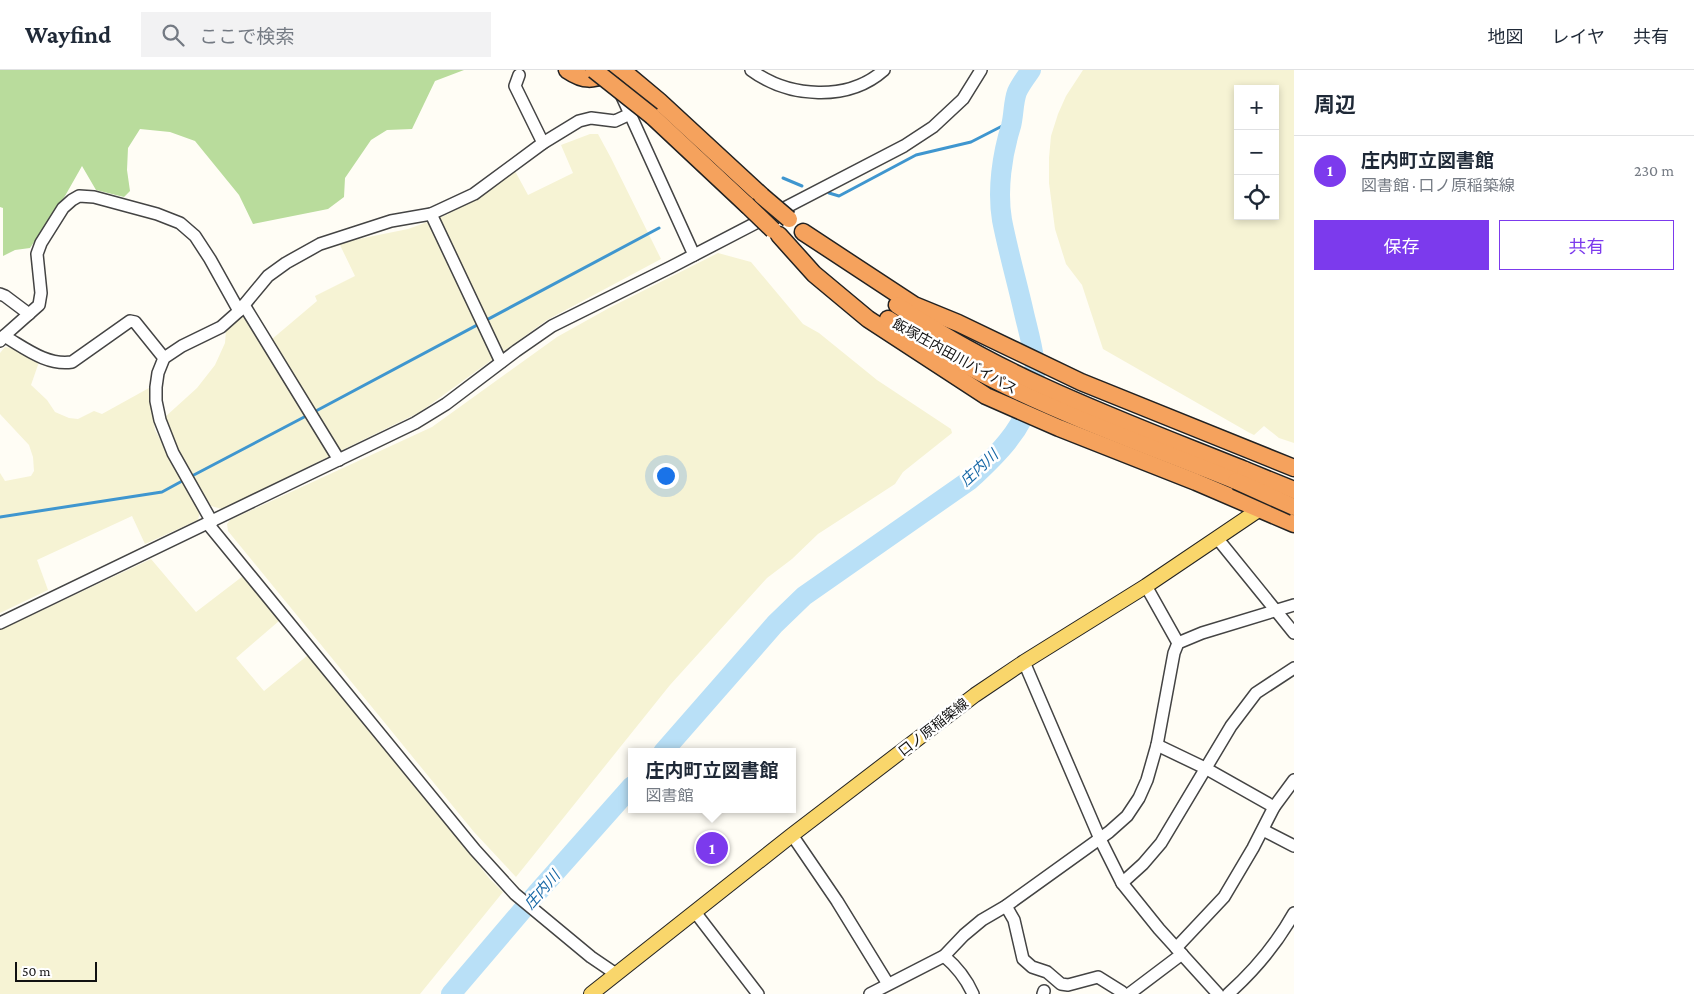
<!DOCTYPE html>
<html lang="ja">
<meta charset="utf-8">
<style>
:root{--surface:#fff;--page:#f2f2f3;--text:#1f2937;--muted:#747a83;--line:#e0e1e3;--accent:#7c3aed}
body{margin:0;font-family:"Crimson Pro","Noto Sans JP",serif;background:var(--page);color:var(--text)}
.controls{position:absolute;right:15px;top:15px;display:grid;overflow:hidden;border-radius:0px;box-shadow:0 2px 8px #0003}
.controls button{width:45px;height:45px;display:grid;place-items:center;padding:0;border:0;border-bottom:1px solid var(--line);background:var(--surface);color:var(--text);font:25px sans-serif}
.scale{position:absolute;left:15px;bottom:12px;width:82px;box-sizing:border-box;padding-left:5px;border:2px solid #111;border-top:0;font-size:14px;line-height:18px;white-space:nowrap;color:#111;-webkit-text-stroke:4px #fff;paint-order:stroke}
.you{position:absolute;left:665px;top:405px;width:18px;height:18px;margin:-12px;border:4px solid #fff;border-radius:50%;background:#1a73e8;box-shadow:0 0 0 8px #1a73e833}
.badge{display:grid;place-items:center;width:32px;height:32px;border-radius:50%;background:var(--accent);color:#fff;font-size:16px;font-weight:700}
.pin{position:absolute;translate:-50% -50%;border:2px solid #fff;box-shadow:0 1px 5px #0006}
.popup{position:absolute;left:628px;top:678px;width:168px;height:65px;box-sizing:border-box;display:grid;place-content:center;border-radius:0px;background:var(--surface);filter:drop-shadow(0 1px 4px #0005);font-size:16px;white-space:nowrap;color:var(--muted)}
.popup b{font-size:19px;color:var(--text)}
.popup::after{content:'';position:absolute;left:50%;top:100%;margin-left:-10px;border:10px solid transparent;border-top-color:var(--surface)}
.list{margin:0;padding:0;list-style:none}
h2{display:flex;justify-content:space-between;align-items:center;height:65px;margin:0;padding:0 20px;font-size:21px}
h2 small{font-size:16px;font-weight:400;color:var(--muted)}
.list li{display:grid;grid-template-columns:32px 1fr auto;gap:15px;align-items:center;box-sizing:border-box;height:70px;padding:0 20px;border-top:1px solid var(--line)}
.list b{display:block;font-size:19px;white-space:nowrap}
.list p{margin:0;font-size:16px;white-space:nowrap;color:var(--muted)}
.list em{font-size:16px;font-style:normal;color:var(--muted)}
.actions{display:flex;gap:10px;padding:15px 20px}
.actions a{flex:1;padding:11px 0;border:1px solid var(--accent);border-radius:0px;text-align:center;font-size:18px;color:var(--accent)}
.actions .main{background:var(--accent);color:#fff}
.icon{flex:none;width:28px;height:28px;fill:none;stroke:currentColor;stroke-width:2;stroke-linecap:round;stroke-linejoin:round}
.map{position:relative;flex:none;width:1294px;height:924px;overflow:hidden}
header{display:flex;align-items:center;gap:30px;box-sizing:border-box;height:70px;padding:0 25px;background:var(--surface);border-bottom:1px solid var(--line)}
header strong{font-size:24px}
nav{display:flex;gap:28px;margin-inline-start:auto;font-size:18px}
.search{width:350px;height:45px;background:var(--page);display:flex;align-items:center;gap:12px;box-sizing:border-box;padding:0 18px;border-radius:0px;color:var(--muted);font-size:19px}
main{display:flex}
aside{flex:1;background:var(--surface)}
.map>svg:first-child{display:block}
.farmland{fill:#f6f3d4;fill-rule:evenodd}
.forest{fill:#b9dc9c}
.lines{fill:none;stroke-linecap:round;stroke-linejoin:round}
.stream{stroke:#3f96cf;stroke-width:3}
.river{stroke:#b9e0f7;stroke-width:20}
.minor-casing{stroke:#444;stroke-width:14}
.major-casing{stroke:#222;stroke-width:16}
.highway-casing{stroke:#222;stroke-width:19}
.minor{stroke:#fff;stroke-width:11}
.major{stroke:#f9d66b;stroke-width:14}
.highway{stroke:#f5a25d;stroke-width:16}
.highway-bridge-casing{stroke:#222;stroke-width:19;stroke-linecap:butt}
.highway-bridge{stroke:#f5a25d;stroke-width:16}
.labels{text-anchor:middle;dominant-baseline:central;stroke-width:5;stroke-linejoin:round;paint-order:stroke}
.street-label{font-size:14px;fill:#111;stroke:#fff}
.water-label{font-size:15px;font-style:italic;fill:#1768a6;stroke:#fff}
</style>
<header>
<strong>Wayfind</strong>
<div class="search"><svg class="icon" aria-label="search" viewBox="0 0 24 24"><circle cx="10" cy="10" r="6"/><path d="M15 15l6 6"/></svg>ここで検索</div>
<nav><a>地図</a><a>レイヤ</a><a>共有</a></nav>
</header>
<main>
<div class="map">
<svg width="1294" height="924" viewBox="0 0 1294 924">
<rect width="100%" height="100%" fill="#fffdf5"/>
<g class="farmland">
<path d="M 1083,0 L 1294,0 L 1294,373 L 1279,368 L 1264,356 L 1254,365 L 1248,362 L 1103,279 L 1082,215 L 1066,194 L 1055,159 L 1049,113 L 1049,88 L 1051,66 L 1058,44 L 1066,26 ZM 1238,19 L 1275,19 L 1275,146 L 1238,146 Z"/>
<polygon points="590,64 598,64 611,88 661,189 547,250 420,342 222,439 211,436 170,366 165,347 197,318 215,295 225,273 226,260 246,244 265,275 317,231 315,226 355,206 339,173 408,159 444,146 471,131 515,101 528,125 573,103 561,75"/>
<polygon points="718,183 751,192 803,254 819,263 877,310 951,359 952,363 903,402 895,414 818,464 792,489 767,508 670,615 516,807 474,762 228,461 227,454 230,450 432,357 557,267 609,238"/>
<polygon points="5,277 11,278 39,292 31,315 47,330 55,342 69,348 78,349 94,341 102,344 149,318 155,360 200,441 198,450 145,474 132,446 37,490 48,520 0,543 0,403 5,411 31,406 34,401 33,387 29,375 0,344 0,283"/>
<polygon points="151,489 196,542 243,506 279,551 236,588 264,621 308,585 432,736 489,808 503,822 420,924 0,924 0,560"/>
</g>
<polygon class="forest" points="0,0 464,0 435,11 412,59 387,60 371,70 345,108 344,127 328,139 253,154 239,125 195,71 170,62 140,59 128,78 127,100 130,121 124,127 96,120 82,96 65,126 30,178 15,180 3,186 3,138 0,137"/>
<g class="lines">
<g class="stream">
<polyline points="783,108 802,116"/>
<polyline points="829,123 839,126 916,85 971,72 1012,51"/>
<polyline points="314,342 659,158"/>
<polyline points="190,407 308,345"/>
<polyline points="0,447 162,422 184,410"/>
</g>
<g class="river">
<path d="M 663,682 L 775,554 L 804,526 L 970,410 C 996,386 1023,360 1032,325 C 1040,298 1030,269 1024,243 C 1017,212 1008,181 1002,150 C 997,120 1002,85 1011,56 C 1014,45 1013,33 1017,22 C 1020,15 1026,7 1031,0"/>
<polyline points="451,924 537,823 632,716"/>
</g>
<defs>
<g id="minor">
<path d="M 751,0 C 789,28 848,32 884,0"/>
<polyline points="519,5 515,16 543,73"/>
<polyline points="620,22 694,185"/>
<polyline points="431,144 501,292"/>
<polyline points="0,224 5,226 29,244"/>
<polyline points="244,235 339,390"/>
<polyline points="4,266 39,235 41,223 37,184 41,173 63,138 72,130 79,126 94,127 157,144 180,153 195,166 210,189 239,241"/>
<path d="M 0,271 L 4,266 C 25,278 47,296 72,292 L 130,251 L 135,252 L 164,288"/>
<polyline points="212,452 173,383 160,350 156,331 156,317 158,303 164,288 182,276 221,257 239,241 268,206 286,193 320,174 391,151 431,144 474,124 543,73 579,51 591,48 615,51 630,44"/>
<polyline points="208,454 475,780 515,824 591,887 616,904"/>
<polyline points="1217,468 1294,563"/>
<polyline points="1146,516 1178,573"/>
<polyline points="0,553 415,353 446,334 516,281 552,256 671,197 904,76 933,57 963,29 981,0"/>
<polyline points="1024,592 1100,769 1122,813 1159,859 1218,924"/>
<polyline points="1157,675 1205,698 1274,737"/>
<polyline points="1263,760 1294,776"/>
<polyline points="792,765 837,831 888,914"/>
<polyline points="1122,813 1143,794 1161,773 1231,656 1256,623 1294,598"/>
<polyline points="1006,836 1014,850 1023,889 1032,897 1047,902 1061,914 1068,915 1098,907 1122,922"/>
<polyline points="695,842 758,924"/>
<polyline points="1176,878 1224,827 1253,778 1274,737 1294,710"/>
<path d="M 944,886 C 957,897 966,908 973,924"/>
<polyline points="870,924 944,886 964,865 982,850 1006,836 1109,762 1127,746 1139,728 1147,710 1157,675 1174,583 1178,573 1202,563 1294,535"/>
<polyline points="1043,924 1044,921"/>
<polyline points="1129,924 1182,884"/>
<path d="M 1228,924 C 1255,900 1276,875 1294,843"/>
</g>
<polyline id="major" points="591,924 792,765 975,625 1024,592 1146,516 1266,435"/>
<g id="highway">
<path d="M 567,0 C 585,12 592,10 611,3"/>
<polyline points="622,0 659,31 762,126"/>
<polyline points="652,46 747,135"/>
<polyline points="803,162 914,235 958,253 1081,312 1294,398"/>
<polyline points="779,165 814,204 868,249 986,326 1059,358 1196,412 1294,454"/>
<path d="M 897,235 C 1003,308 1126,352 1245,400"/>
<path d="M 888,249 C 921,270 955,290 990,308 C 1069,348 1154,378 1236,411"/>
</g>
</defs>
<use href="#minor" class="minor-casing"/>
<use href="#major" class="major-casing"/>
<use href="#highway" class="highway-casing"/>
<use href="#minor" class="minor"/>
<use href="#major" class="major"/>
<use href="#highway" class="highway"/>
<defs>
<g id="highway-bridge">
<polyline points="594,0 652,46"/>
<polyline points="762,126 789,149"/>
<polyline points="747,135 773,160"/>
<polyline points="1245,400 1294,420"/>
<polyline points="1236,411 1294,437"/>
</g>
</defs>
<use href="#highway-bridge" class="highway-bridge-casing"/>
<use href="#highway-bridge" class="highway-bridge"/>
</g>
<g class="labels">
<g class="street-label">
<text transform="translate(955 286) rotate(29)">飯塚庄内田川バイパス</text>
<text transform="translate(933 657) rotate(-38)">口ノ原稲築線</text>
</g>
<g class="water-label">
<text transform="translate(979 398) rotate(-43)">庄内川</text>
<text transform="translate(542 820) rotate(-49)">庄内川</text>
</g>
</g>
</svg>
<div class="controls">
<button>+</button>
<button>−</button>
<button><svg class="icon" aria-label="locate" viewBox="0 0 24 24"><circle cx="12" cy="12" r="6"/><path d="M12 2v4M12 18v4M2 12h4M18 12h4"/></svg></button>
</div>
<div class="scale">50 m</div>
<div class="you"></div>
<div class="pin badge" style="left:712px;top:778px">1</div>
<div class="popup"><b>庄内町立図書館</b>図書館</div>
</div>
<aside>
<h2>周辺<small></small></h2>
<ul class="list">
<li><span class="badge">1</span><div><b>庄内町立図書館</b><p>図書館 · 口ノ原稲築線</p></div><em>230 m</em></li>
</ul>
<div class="actions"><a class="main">保存</a><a>共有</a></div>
</aside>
</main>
